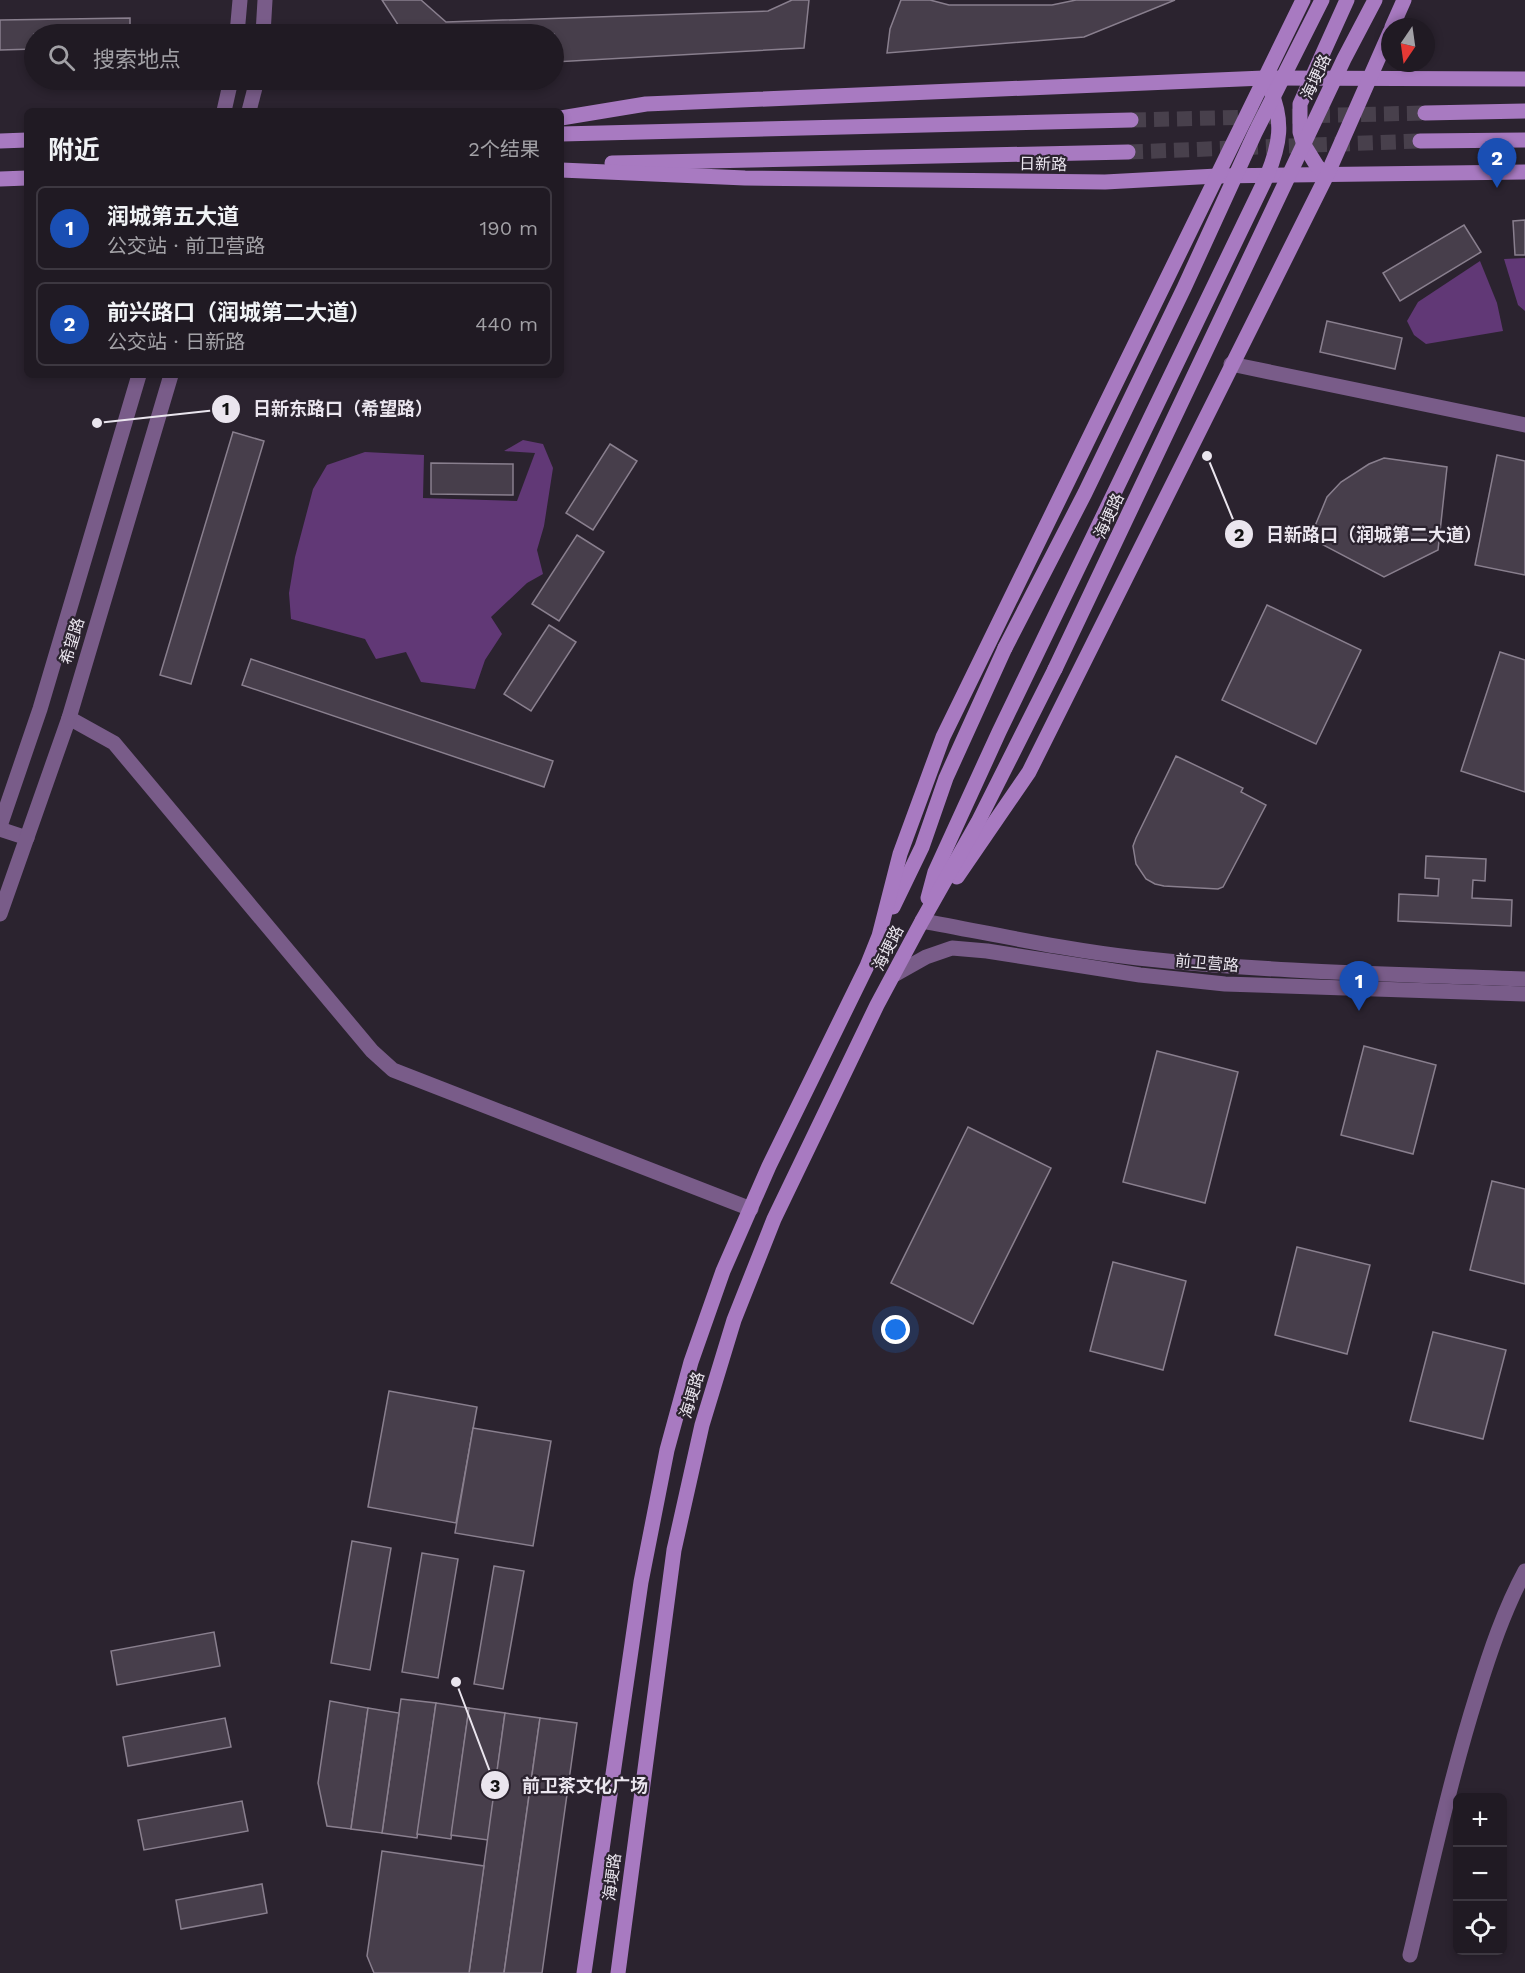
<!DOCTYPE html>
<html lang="zh">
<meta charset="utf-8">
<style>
:root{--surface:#201a23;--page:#2d2730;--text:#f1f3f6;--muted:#a2a1a6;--line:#3d3841;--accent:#2563eb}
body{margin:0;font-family:"Work Sans","Noto Sans SC",sans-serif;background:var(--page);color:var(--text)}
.controls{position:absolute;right:18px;bottom:18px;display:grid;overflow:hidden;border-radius:9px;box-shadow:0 3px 9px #0003}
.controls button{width:54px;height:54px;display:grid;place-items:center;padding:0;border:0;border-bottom:2px solid var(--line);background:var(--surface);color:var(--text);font:30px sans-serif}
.compass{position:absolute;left:1381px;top:18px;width:54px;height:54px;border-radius:50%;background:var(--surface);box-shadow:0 3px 9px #0003;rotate:193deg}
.you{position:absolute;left:896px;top:1330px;width:21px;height:21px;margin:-15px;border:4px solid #fff;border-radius:50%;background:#1a73e8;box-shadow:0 0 0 9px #1a73e833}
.badge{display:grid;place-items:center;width:39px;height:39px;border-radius:50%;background:var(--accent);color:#fff;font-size:20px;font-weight:700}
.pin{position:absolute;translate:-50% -50px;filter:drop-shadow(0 2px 3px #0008)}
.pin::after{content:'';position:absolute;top:32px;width:21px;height:18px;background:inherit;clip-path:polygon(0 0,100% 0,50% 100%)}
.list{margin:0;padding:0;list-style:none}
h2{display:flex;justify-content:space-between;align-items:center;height:78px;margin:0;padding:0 24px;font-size:26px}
h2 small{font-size:20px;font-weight:400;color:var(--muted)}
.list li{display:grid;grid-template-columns:39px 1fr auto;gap:18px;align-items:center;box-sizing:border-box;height:84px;margin:0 12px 12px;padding:0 12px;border:2px solid var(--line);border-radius:9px}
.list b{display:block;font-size:22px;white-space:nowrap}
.list p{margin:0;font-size:20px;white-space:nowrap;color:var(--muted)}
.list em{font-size:20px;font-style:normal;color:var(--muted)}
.icon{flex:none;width:33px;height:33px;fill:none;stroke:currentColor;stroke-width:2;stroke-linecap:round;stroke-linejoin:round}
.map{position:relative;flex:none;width:1525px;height:1973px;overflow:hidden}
.search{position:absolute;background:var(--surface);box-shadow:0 3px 9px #0003;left:24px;top:24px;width:540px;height:66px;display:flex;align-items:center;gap:15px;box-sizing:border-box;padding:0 21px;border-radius:33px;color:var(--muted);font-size:22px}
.panel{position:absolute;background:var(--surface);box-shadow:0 3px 9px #0003;left:24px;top:108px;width:540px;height:270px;border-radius:9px}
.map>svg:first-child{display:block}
.forest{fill:#613876}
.building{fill:#473e4b;stroke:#897f8e;stroke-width:1.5}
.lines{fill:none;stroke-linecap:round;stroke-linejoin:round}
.secondary-tunnel{stroke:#48404c;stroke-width:15;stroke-dasharray:15 8;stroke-linecap:butt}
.minor{stroke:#795c89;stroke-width:15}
.tertiary{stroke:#795c89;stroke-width:15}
.secondary{stroke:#a87ac1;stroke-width:15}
.secondary-bridge{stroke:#a87ac1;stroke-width:15}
.labels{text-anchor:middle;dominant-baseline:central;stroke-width:4.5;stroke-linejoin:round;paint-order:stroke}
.street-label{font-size:16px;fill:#eae5ee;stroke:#2b232f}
.leader{fill:none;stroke:#eae5ee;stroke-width:2}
.callout-dot{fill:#eae5ee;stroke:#2b232f;stroke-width:2}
.mark-label{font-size:18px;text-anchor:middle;font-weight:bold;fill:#111}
.callout-label{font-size:18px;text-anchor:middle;font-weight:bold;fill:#eae5ee;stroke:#2b232f;stroke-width:4.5;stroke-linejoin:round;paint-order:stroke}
</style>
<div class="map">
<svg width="1525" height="1973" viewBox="0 0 1525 1973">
<rect width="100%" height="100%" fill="#2b232f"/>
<g class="forest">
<polygon points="1525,258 1525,311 1518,305 1504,259"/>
<polygon points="1480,261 1497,303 1503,331 1426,344 1414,335 1407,321 1418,302"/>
<polygon points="523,440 543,444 553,468 544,526 537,550 543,574 527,583 491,617 502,634 485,660 475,689 421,682 406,652 376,659 365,639 291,619 289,593 295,557 313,489 327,465 365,452 424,455 423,498 517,501 535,453 504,451"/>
</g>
<g class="building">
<polygon points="382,0 421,0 446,22 768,11 792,0 809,0 804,48 554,62 554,34 404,34"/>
<polygon points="901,0 930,0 949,5 1052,5 1076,0 1175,0 1084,37 887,53 890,29"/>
<polygon points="130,18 130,34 34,34 34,49 0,50 0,20"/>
<polygon points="1525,220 1525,255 1515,255 1513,221"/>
<polygon points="1464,225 1481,252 1400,301 1383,273"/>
<polygon points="1327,321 1402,338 1395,369 1320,352"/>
<polygon points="233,432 264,441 191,684 160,675"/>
<polygon points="610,444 637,461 593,530 566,513"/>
<polygon points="1497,455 1525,461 1525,575 1475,565"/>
<polygon points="1384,458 1447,467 1438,550 1384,577 1310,538 1327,497 1341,482 1369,464"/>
<polygon points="431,463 513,464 513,495 431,494"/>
<polygon points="577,535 604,552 559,621 532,604"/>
<polygon points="1267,605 1361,650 1316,744 1222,700"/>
<polygon points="549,625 576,642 531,711 504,694"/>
<polygon points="1500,652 1525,660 1525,792 1461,771"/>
<polygon points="251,659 553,761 544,787 242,685"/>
<polygon points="1176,756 1243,788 1241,792 1266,805 1223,887 1218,889 1164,886 1155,884 1146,879 1136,864 1133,846 1136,838"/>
<polygon points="1426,856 1486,859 1485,881 1473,880 1472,898 1512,900 1511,926 1398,921 1399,894 1438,896 1439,879 1425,878"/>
<polygon points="1364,1046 1436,1065 1413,1154 1341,1135"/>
<polygon points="1157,1051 1238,1072 1205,1203 1123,1182"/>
<polygon points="968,1127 1051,1168 973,1324 891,1283"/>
<polygon points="1492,1181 1525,1189 1525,1284 1470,1270"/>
<polygon points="1297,1247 1370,1265 1347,1354 1275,1335"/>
<polygon points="1113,1262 1186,1281 1163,1370 1090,1351"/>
<polygon points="1433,1332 1506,1350 1483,1439 1410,1421"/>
<polygon points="389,1391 477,1407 456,1523 368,1507"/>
<polygon points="473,1428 551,1441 533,1546 455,1533"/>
<polygon points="352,1541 391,1548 370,1670 331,1663"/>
<polygon points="422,1553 458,1559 438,1678 402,1672"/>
<polygon points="494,1566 524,1571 503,1689 474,1684"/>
<polygon points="214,1632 220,1666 117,1685 111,1651"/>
<polygon points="401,1699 436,1703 417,1838 382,1833"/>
<polygon points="330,1701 368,1708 351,1829 327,1826 318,1783"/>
<polygon points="436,1703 469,1708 451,1839 417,1834"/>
<polygon points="368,1708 399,1713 382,1833 351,1829"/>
<polygon points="469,1708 505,1713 488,1840 451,1835"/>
<polygon points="505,1713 540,1718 504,1973 469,1973"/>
<polygon points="225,1718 231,1747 128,1766 123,1737"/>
<polygon points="540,1718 577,1723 542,1973 504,1973"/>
<polygon points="242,1801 248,1831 144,1850 138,1820"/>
<polygon points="382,1851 484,1866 469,1973 374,1973 367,1956"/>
<polygon points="262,1884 267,1913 181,1929 176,1900"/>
</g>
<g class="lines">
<g class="secondary-tunnel">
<polyline points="1131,120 1425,113"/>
<polyline points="1128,152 1420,141"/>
</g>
<g class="minor">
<polyline points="1231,364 1525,425"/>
<polyline points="69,718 114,743 372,1051 393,1070 751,1209"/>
<polyline points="0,829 27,838"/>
<path d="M 1410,1955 C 1431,1868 1450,1780 1477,1694 C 1490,1652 1504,1610 1525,1571"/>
</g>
<g class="tertiary">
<polyline points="237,34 240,0"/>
<polyline points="263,34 265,0"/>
<polyline points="224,111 231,80"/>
<polyline points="249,111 257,80"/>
<polyline points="0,826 40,709 139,375"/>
<polyline points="0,914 69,718 171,375"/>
<path d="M 922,921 C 994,934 1065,950 1138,958 C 1266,972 1396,974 1525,979"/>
<polyline points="894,975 926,957 952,948 987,951 1140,975 1225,984 1525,994"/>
</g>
<g class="secondary">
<polyline points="1392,27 1404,0"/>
<polyline points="1425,113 1525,111"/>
<polyline points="561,118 646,104 1264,78 1525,79"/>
<polyline points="561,134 1131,120"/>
<polyline points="0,141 27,140"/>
<polyline points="1420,141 1525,140"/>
<polyline points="612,163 1128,152"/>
<polyline points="561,170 745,178 1105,182 1217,176 1525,172"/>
<polyline points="1327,175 1317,166 1304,145 1300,132 1300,104 1347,0"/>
<polyline points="0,179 27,178"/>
<polyline points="957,877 1029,772 1327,175 1390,32"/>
<path d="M 928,898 L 935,872 L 999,732 L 1267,176 C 1280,144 1284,122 1270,89"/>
<polyline points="893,907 922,847 946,778 1005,648"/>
<polyline points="584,1973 641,1582 667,1450 691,1362 723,1271 769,1166 867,966 879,936 900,854 943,737 1303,0"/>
<polyline points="618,1973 674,1550 702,1425 734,1320 774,1219 877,1005 922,921 978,822 1055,669"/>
</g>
<g class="secondary-bridge">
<polyline points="1005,648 1085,493 1184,288 1255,133 1322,0"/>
<polyline points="1055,669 1344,59 1375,0"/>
</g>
</g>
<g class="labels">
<g class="street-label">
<text transform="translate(1316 77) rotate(-65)">海埂路</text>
<text transform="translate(1043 164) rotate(1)">日新路</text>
<text transform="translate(1109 516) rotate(-65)">海埂路</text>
<text transform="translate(72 641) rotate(-73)">希望路</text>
<text transform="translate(888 948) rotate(-63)">海埂路</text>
<text transform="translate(1207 963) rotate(5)">前卫营路</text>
<text transform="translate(692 1395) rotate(-73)">海埂路</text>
<text transform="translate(612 1877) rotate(-83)">海埂路</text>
</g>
</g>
<path class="leader" d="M97 423L226 409M1207 456L1239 534M456 1682L495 1785"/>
<g class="callout-dot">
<circle cx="97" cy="423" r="6"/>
<circle cx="1207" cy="456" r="6"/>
<circle cx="456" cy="1682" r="6"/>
<circle cx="226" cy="409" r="15"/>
<circle cx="1239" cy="534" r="15"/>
<circle cx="495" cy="1785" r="15"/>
</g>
<g class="mark-label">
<text x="226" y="415">1</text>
<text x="1239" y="541">2</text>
<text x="495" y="1792">3</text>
</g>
<g class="callout-label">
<text x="343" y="415">日新东路口（希望路）</text>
<text x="1374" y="541">日新路口（润城第二大道）</text>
<text x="585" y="1792">前卫茶文化广场</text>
</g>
</svg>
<div class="controls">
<button>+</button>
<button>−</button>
<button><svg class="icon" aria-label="locate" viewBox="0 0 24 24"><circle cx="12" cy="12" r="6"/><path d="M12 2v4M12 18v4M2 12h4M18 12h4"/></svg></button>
</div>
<svg class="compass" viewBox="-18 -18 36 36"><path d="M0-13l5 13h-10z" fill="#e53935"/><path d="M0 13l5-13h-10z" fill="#a2a1a6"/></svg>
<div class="you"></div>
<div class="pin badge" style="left:1359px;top:1011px;background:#1a4fb4">1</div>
<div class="pin badge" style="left:1497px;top:188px;background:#1a4fb4">2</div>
<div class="search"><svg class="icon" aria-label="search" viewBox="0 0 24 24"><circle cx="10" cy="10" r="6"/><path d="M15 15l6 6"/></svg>搜索地点</div>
<section class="panel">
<h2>附近<small>2个结果</small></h2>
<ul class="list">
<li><span class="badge" style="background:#1a4fb4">1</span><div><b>润城第五大道</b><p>公交站 · 前卫营路</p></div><em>190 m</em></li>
<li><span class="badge" style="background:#1a4fb4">2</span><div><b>前兴路口（润城第二大道）</b><p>公交站 · 日新路</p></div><em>440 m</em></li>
</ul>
</section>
</div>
